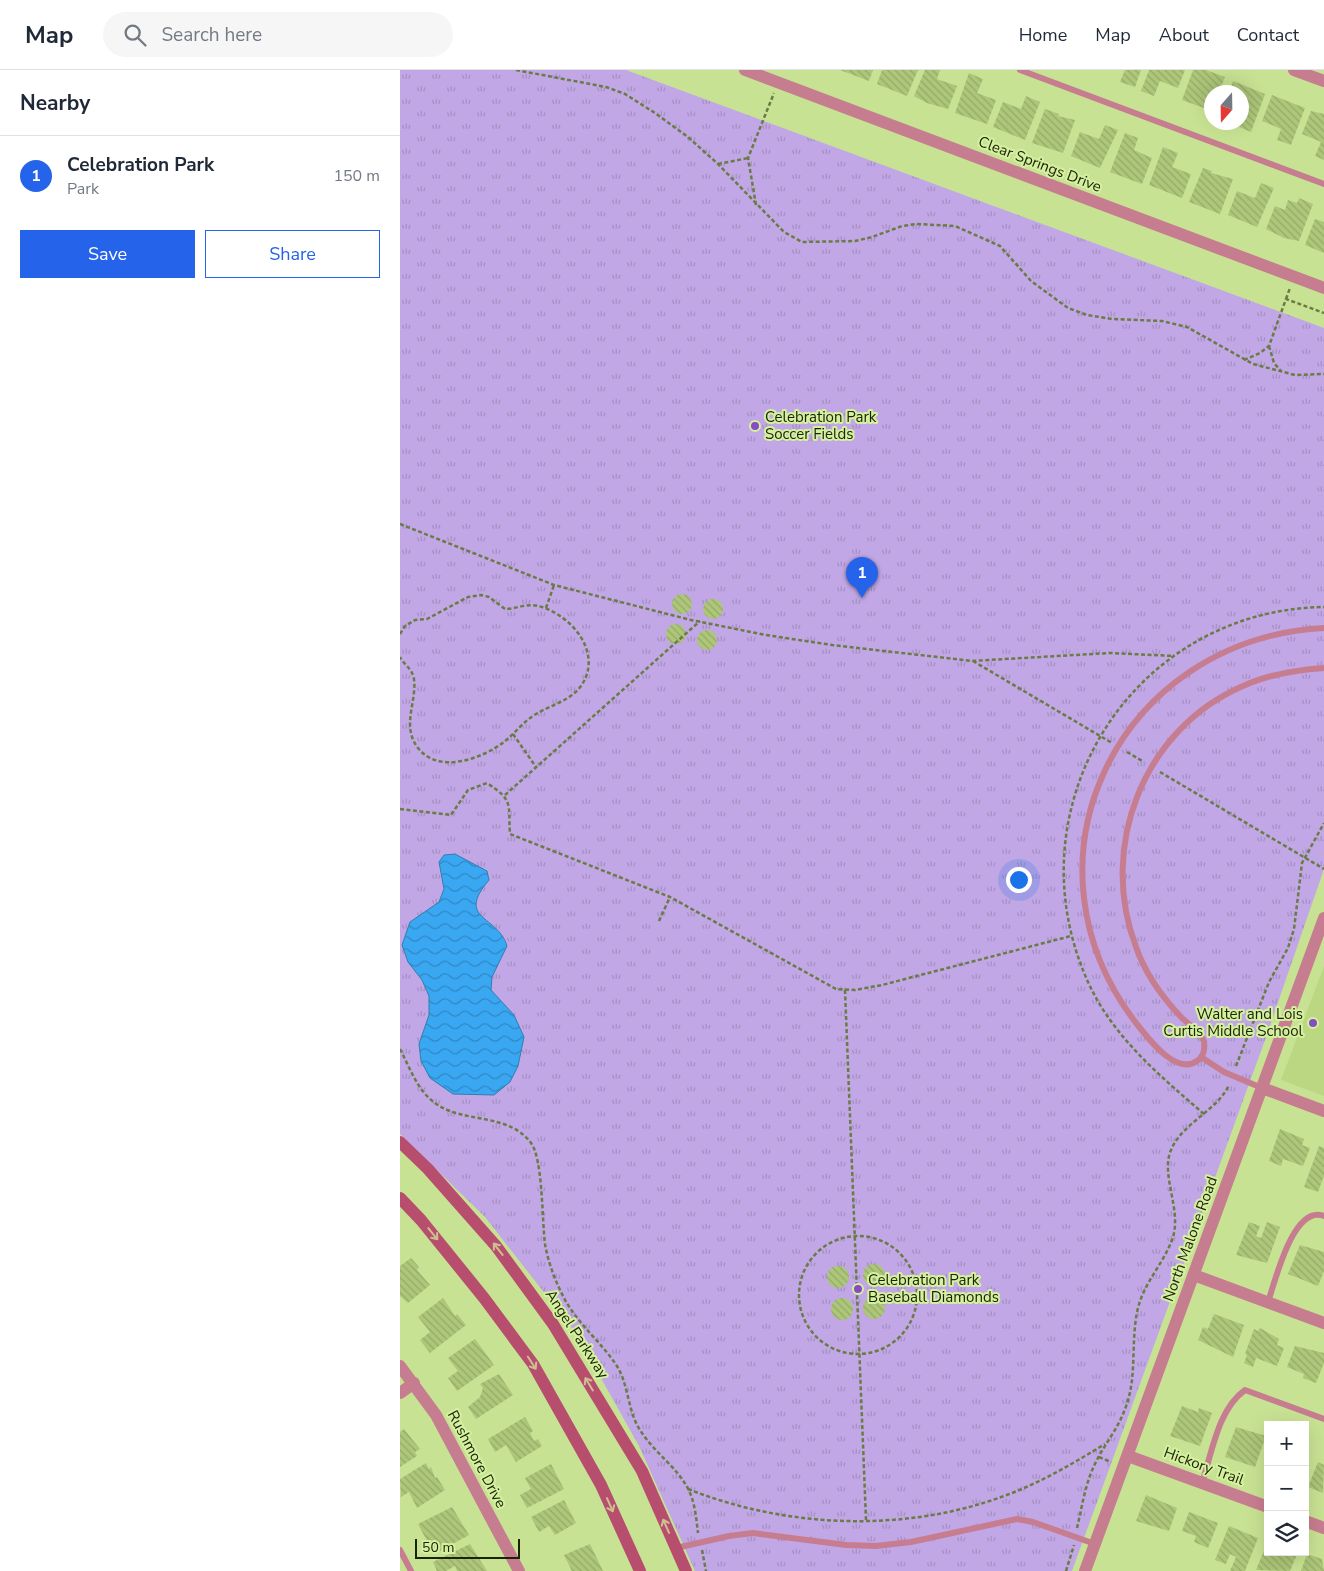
<!DOCTYPE html>
<meta charset="utf-8">
<style>
:root{--surface:#fff;--page:#f6f6f7;--text:#1f2937;--muted:#747a83;--line:#e0e1e3;--accent:#2563eb}
body{margin:0;font-family:"Nunito Sans",sans-serif;background:var(--page);color:var(--text)}
.controls{position:absolute;right:15px;bottom:15px;display:grid;overflow:hidden;border-radius:0px;box-shadow:0 5px 20px #0002}
.controls button{width:45px;height:45px;display:grid;place-items:center;padding:0;border:0;border-bottom:1px solid var(--line);background:var(--surface);color:var(--text);font:25px sans-serif}
.compass{position:absolute;left:804px;top:15px;width:45px;height:45px;border-radius:50%;background:var(--surface);box-shadow:0 5px 20px #0002;rotate:200deg}
.scale{position:absolute;left:15px;bottom:12px;width:105px;box-sizing:border-box;padding-left:5px;border:2px solid #1a2303;border-top:0;font-size:14px;line-height:18px;white-space:nowrap;color:#1a2303;-webkit-text-stroke:4px #d5f0a0;paint-order:stroke}
.you{position:absolute;left:618px;top:809px;width:18px;height:18px;margin:-12px;border:4px solid #fff;border-radius:50%;background:#1a73e8;box-shadow:0 0 0 8px #1a73e833}
.badge{display:grid;place-items:center;width:32px;height:32px;border-radius:50%;background:var(--accent);color:#fff;font-size:16px;font-weight:700}
.pin{position:absolute;translate:-50% -41px;filter:drop-shadow(0 1px 2px #0008)}
.pin::after{content:'';position:absolute;top:26px;width:18px;height:15px;background:inherit;clip-path:polygon(0 0,100% 0,50% 100%)}
.list{margin:0;padding:0;list-style:none}
h2{display:flex;justify-content:space-between;align-items:center;height:65px;margin:0;padding:0 20px;font-size:21px}
h2 small{font-size:16px;font-weight:400;color:var(--muted)}
.list li{display:grid;grid-template-columns:32px 1fr auto;gap:15px;align-items:center;box-sizing:border-box;height:80px;padding:0 20px;border-top:1px solid var(--line)}
.list b{display:block;font-size:19px;white-space:nowrap}
.list p{margin:0;font-size:16px;white-space:nowrap;color:var(--muted)}
.list em{font-size:16px;font-style:normal;color:var(--muted)}
.actions{display:flex;gap:10px;padding:15px 20px}
.actions a{flex:1;padding:11px 0;border:1px solid var(--accent);border-radius:0px;text-align:center;font-size:18px;color:var(--accent)}
.actions .main{background:var(--accent);color:#fff}
.icon{flex:none;width:28px;height:28px;fill:none;stroke:currentColor;stroke-width:2;stroke-linecap:round;stroke-linejoin:round}
.map{position:relative;flex:none;width:924px;height:1501px;overflow:hidden}
header{display:flex;align-items:center;gap:30px;box-sizing:border-box;height:70px;padding:0 25px;background:var(--surface);border-bottom:1px solid var(--line)}
header strong{font-size:24px}
nav{display:flex;gap:28px;margin-inline-start:auto;font-size:18px}
.search{width:350px;height:45px;background:var(--page);display:flex;align-items:center;gap:12px;box-sizing:border-box;padding:0 18px;border-radius:28px;color:var(--muted);font-size:19px}
main{display:flex}
aside{flex:1;background:var(--surface)}
.map>svg:first-child{display:block}
.built{fill:#bcd782}
.park{fill:url(#park-tufts)}
.water{fill:url(#water-waves);stroke:#307fab}
.building{fill:url(#building-back-hatch)}
.lines{fill:none;stroke-linecap:round;stroke-linejoin:round}
.path{stroke:#6b7b46;stroke-width:2.5;stroke-dasharray:4 2.5;stroke-linecap:butt}
.service{stroke:#c77d90;stroke-width:6}
.minor{stroke:#c77d90;stroke-width:12}
.tertiary{stroke:#c77d90;stroke-width:12}
.secondary{stroke:#b84e6e;stroke-width:12}
.oneway{stroke:#ccbf91}
.poi-dot{fill:#864cc2;stroke:#d5f0a0;stroke-width:2}
.labels{text-anchor:middle;dominant-baseline:central;stroke-width:4;stroke-linejoin:round;paint-order:stroke}
.street-label{font-size:15px;fill:#1a2303;stroke:#d5f0a0}
.poi-label{font-size:15px;fill:#1a2303;stroke:#d5f0a0;text-anchor:start}
</style>
<header>
<strong>Map</strong>
<div class="search"><svg class="icon" aria-label="search" viewBox="0 0 24 24"><circle cx="10" cy="10" r="6"/><path d="M15 15l6 6"/></svg>Search here</div>
<nav><a>Home</a><a>Map</a><a>About</a><a>Contact</a></nav>
</header>
<main>
<aside>
<h2>Nearby<small></small></h2>
<ul class="list">
<li><span class="badge">1</span><div><b>Celebration Park</b><p>Park</p></div><em>150 m</em></li>
</ul>
<div class="actions"><a class="main">Save</a><a>Share</a></div>
</aside>
<div class="map">
<svg width="924" height="1501" viewBox="0 0 924 1501">
<defs>
<pattern id="park-tufts" width="24" height="20" patternUnits="userSpaceOnUse" patternTransform="scale(1.25)"><rect width="24" height="20" fill="#c1a7e5"/><path d="M3 7l-1-3M5 7V3M7 7l1-3M15 17l-1-3M17 17v-4M19 17l1-3" fill="none" stroke="#a58fc3"/></pattern>
<pattern id="water-waves" width="16" height="10" patternUnits="userSpaceOnUse" patternTransform="scale(1.25)"><rect width="16" height="10" fill="#3aa7f3"/><path d="M0 5q4-4 8 0t8 0" fill="none" stroke="#3088c3"/></pattern>
<pattern id="building-back-hatch" width="6" height="6" patternUnits="userSpaceOnUse" patternTransform="scale(1.25)"><rect width="6" height="6" fill="#adc679"/><path d="M-1 5l2 2M0 0l6 6M5-1l2 2" fill="none" stroke="#94aa67"/></pattern>
</defs>
<rect width="100%" height="100%" fill="#c8e293"/>
<polygon class="built" points="924,896 924,1026 881,1010"/>
<polygon class="park" points="0,0 226,0 924,258 924,799 865,970 672,1501 295,1501 239,1376 175,1262 85,1147 0,1064"/>
<path class="water" d="M 55,784 L 87,801 L 89,810 C 55,850 98,845 107,876 L 92,907 L 91,920 L 114,945 L 124,967 L 118,996 L 110,1012 L 94,1025 L 53,1024 L 30,1008 L 21,991 L 19,974 L 29,945 L 29,926 L 22,910 L 8,892 L 2,875 L 10,852 L 39,832 L 44,819 L 39,792 L 44,785 Z"/>
<g class="building">
<polygon points="440,0 473,0 469,11"/>
<polygon points="482,0 518,0 507,26 477,14"/>
<polygon points="525,0 540,0 537,9 557,16 548,39 527,33 514,26"/>
<polygon points="725,0 741,0 735,17 720,12"/>
<polygon points="749,0 785,0 778,18 760,11 754,26 741,21"/>
<polygon points="793,0 806,0 825,7 819,22 812,22 812,41 782,30"/>
<polygon points="569,3 583,9 577,23 596,30 587,54 555,43"/>
<polygon points="833,11 865,24 851,62 837,56 838,52 842,52 842,22 829,22"/>
<polygon points="872,25 905,38 891,75 877,70 881,59 862,51"/>
<polygon points="626,26 640,32 625,70 593,57 603,32 621,39"/>
<polygon points="645,39 659,44 658,46 675,50 663,83 632,73"/>
<polygon points="911,41 924,44 924,90 915,86 921,72 902,64"/>
<polygon points="705,55 718,60 700,98 671,86 680,62 699,69"/>
<polygon points="725,63 738,68 734,80 752,88 742,114 710,102"/>
<polygon points="763,77 778,83 772,97 791,104 782,128 749,115"/>
<polygon points="803,98 812,101 811,103 833,109 820,144 789,132"/>
<polygon points="861,113 874,118 857,157 828,145 837,121 855,128"/>
<polygon points="899,128 913,134 899,171 884,168 866,159 875,136 885,140 888,130 897,133"/>
<polygon points="915,149 924,152 924,183 905,175"/>
<circle cx="282" cy="534" r="10"/>
<circle cx="313" cy="539" r="10"/>
<circle cx="276" cy="564" r="10"/>
<circle cx="307" cy="570" r="10"/>
<polygon points="880,1059 904,1069 902,1075 910,1078 903,1096 883,1089 881,1096 869,1091"/>
<polygon points="919,1076 924,1078 924,1106 918,1122 904,1117"/>
<polygon points="849,1152 860,1156 856,1166 861,1168 867,1152 880,1157 867,1193 836,1185"/>
<polygon points="900,1175 924,1182 924,1201 918,1216 888,1204"/>
<polygon points="11,1188 19,1197 17,1200 30,1215 8,1233 0,1226 0,1196"/>
<circle cx="474" cy="1205" r="11"/>
<circle cx="438" cy="1207" r="11"/>
<circle cx="474" cy="1238" r="11"/>
<polygon points="43,1228 55,1246 57,1244 66,1255 30,1283 20,1270 30,1262 18,1247"/>
<circle cx="442" cy="1239" r="11"/>
<polygon points="814,1244 844,1255 833,1287 798,1270 803,1257 808,1259"/>
<polygon points="860,1258 879,1269 877,1275 884,1278 877,1296 856,1288 853,1297 844,1293 847,1285 845,1284 854,1259 858,1261"/>
<polygon points="75,1269 94,1295 57,1321 48,1308 58,1301 48,1288"/>
<polygon points="895,1276 924,1283 924,1293 916,1313 903,1308 904,1304 887,1297"/>
<polygon points="99,1304 113,1325 76,1349 68,1337 80,1327 83,1318 80,1314"/>
<polygon points="782,1336 798,1342 799,1338 812,1343 800,1376 770,1366"/>
<polygon points="125,1347 133,1361 130,1363 134,1371 138,1369 142,1376 116,1392 106,1375 95,1382 88,1369"/>
<polygon points="836,1357 866,1366 855,1397 825,1387"/>
<polygon points="4,1359 20,1379 15,1382 17,1386 0,1397 0,1362"/>
<polygon points="918,1392 924,1395 923,1423 908,1417"/>
<polygon points="26,1393 29,1399 31,1397 35,1408 37,1407 45,1420 17,1438 9,1422 1,1427 0,1409"/>
<polygon points="151,1394 164,1419 127,1438 120,1425 131,1419 125,1408"/>
<polygon points="746,1425 777,1438 769,1461 736,1451"/>
<polygon points="164,1430 176,1453 155,1465 149,1456 139,1462 131,1447"/>
<polygon points="52,1437 69,1465 34,1484 18,1454"/>
<polygon points="789,1442 818,1453 808,1478 794,1472 796,1466 782,1461"/>
<polygon points="829,1456 858,1468 845,1501 830,1501 836,1487 830,1484 826,1494 815,1490"/>
<polygon points="868,1471 868,1482 898,1482 890,1501 856,1500"/>
<polygon points="70,1474 87,1501 57,1501 55,1496 46,1501 37,1501 33,1492"/>
<polygon points="190,1474 203,1501 172,1501 164,1485"/>
<polygon points="907,1484 922,1489 924,1501 901,1501"/>
</g>
<g class="lines">
<g class="path">
<polyline points="116,0 206,17 225,24 255,43 288,67 318,94 384,162 402,172 455,171 472,167 502,156 517,154 555,156 600,176 631,211 668,238 687,245 712,249 762,251 787,257 853,294 895,305 924,304"/>
<polyline points="318,94 348,88"/>
<polyline points="356,135 348,88 374,23"/>
<polyline points="886,229 890,218"/>
<polyline points="869,276 874,293 881,301"/>
<polyline points="844,290 860,283 869,276 886,229 924,243"/>
<polyline points="0,454 154,515 291,550 366,565 432,575 572,591 710,583 774,586"/>
<polyline points="146,538 154,515"/>
<path d="M 0,564 L 5,556 L 15,550 L 27,549 L 68,527 L 81,525 L 89,527 L 105,539 C 115,539 128,533 138,536 C 171,544 204,583 181,616 C 170,631 151,635 136,644 C 124,651 115,663 104,672 C 83,688 39,705 18,678 C 1,656 17,632 14,609 C 12,598 4,595 0,587"/>
<polyline points="573,591 712,673"/>
<polyline points="113,664 136,697"/>
<polyline points="727,682 744,692"/>
<polyline points="760,702 924,799"/>
<polyline points="105,725 300,551"/>
<path d="M 0,739 L 51,745 L 68,720 L 87,713 C 114,731 108,733 110,764 L 270,827 L 436,919 L 455,920 L 482,915 L 671,866"/>
<polyline points="259,851 270,827"/>
<polyline points="445,920 466,1450"/>
<path d="M 0,979 C 10,998 17,1020 35,1033 C 63,1054 108,1042 131,1073 C 143,1089 142,1151 145,1174 C 148,1191 154,1208 162,1224 C 175,1251 198,1269 215,1293 C 229,1313 227,1340 240,1360 C 253,1381 274,1395 286,1415 C 295,1430 296,1447 298,1463"/>
<polyline points="836,996 869,912 888,878 894,859 902,793 924,753"/>
<path d="M 804,1044 C 759,1005 713,967 688,912 C 609,737 732,540 924,537"/>
<circle cx="458" cy="1225" r="59"/>
<polyline points="699,1387 711,1392"/>
<path d="M 288,1419 C 386,1458 504,1463 604,1426 C 640,1413 672,1394 705,1374"/>
<path d="M 677,1458 C 682,1437 685,1415 694,1396 C 703,1376 718,1359 725,1339 C 738,1307 730,1271 738,1238 C 744,1213 763,1194 772,1170 C 783,1141 760,1106 771,1080 C 782,1053 817,1041 829,1015"/>
<polyline points="302,1480 306,1501"/>
<polyline points="666,1501 674,1475"/>
</g>
<g class="service">
<polyline points="620,0 924,114"/>
<path d="M 924,558 C 717,569 608,794 740,958 C 751,972 777,1005 797,991 C 804,987 805,979 804,971 C 799,961 789,955 781,947 C 762,927 745,903 736,877 C 698,777 743,659 843,616 C 869,604 896,600 924,598"/>
<polyline points="801,987 824,1002 862,1018"/>
<path d="M 868,1232 C 875,1212 893,1134 924,1146"/>
<path d="M 802,1413 C 812,1383 818,1339 845,1320 L 924,1349"/>
<polyline points="276,1478 329,1466 353,1463 446,1475 476,1476 511,1472 617,1449 633,1452 695,1474"/>
<polyline points="0,1480 11,1501"/>
</g>
<g class="minor">
<polyline points="345,0 924,218"/>
<polyline points="894,0 924,11"/>
<polyline points="794,1205 924,1253"/>
<polyline points="0,1296 36,1345 119,1501"/>
<polyline points="0,1323 14,1313"/>
<polyline points="728,1386 868,1437"/>
<polyline points="905,1451 924,1458"/>
</g>
<g class="tertiary">
<polyline points="862,1018 924,1041"/>
<polyline points="685,1501 924,848"/>
</g>
<g class="secondary">
<polyline points="0,1072 28,1099 96,1176 153,1254 242,1401 286,1501"/>
<polyline points="0,1128 21,1150 84,1228 133,1294 201,1415 240,1501"/>
</g>
</g>
<defs><path id="oneway-shaft" d="M-6 0H5M1.5-3L5.5 0L1.5 3" fill="none" stroke-width="1.6" stroke-linecap="round" stroke-linejoin="round" transform="scale(1.25)"/></defs>
<g class="oneway">
<use href="#oneway-shaft" transform="translate(33 1164) rotate(51)"/>
<use href="#oneway-shaft" transform="translate(98 1179) rotate(-128)"/>
<use href="#oneway-shaft" transform="translate(132 1293) rotate(57)"/>
<use href="#oneway-shaft" transform="translate(189 1314) rotate(-121)"/>
<use href="#oneway-shaft" transform="translate(210 1435) rotate(66)"/>
<use href="#oneway-shaft" transform="translate(266 1456) rotate(-114)"/>
</g>
<g class="poi-dot">
<circle cx="355" cy="356" r="5"/>
<circle cx="913" cy="953" r="5"/>
<circle cx="458" cy="1219" r="5"/>
</g>
<g class="labels">
<g class="street-label">
<text transform="translate(640 94) rotate(21)">Clear Springs Drive</text>
<text transform="translate(790 1169) rotate(-70)">North Malone Road</text>
<text transform="translate(177 1264) rotate(57)">Angel Parkway</text>
<text transform="translate(77 1389) rotate(62)">Rushmore Drive</text>
<text transform="translate(804 1396) rotate(20)">Hickory Trail</text>
</g>
<g class="poi-label">
<text x="365" y="347">Celebration Park<tspan x="365" dy="17">Soccer Fields</tspan></text>
<text x="903" y="944" text-anchor="end">Walter and Lois<tspan x="903" dy="17">Curtis Middle School</tspan></text>
<text x="468" y="1210">Celebration Park<tspan x="468" dy="17">Baseball Diamonds</tspan></text>
</g>
</g>
</svg>
<div class="controls">
<button>+</button>
<button>−</button>
<button><svg class="icon" aria-label="layers" viewBox="0 0 24 24"><path d="M12 4l9 5-9 5-9-5zM3 14l9 5 9-5"/></svg></button>
</div>
<svg class="compass" viewBox="-18 -18 36 36"><path d="M0-13l5 13h-10z" fill="#e53935"/><path d="M0 13l5-13h-10z" fill="#747a83"/></svg>
<div class="scale">50 m</div>
<div class="you"></div>
<div class="pin badge" style="left:462px;top:528px">1</div>
</div>
</main>
